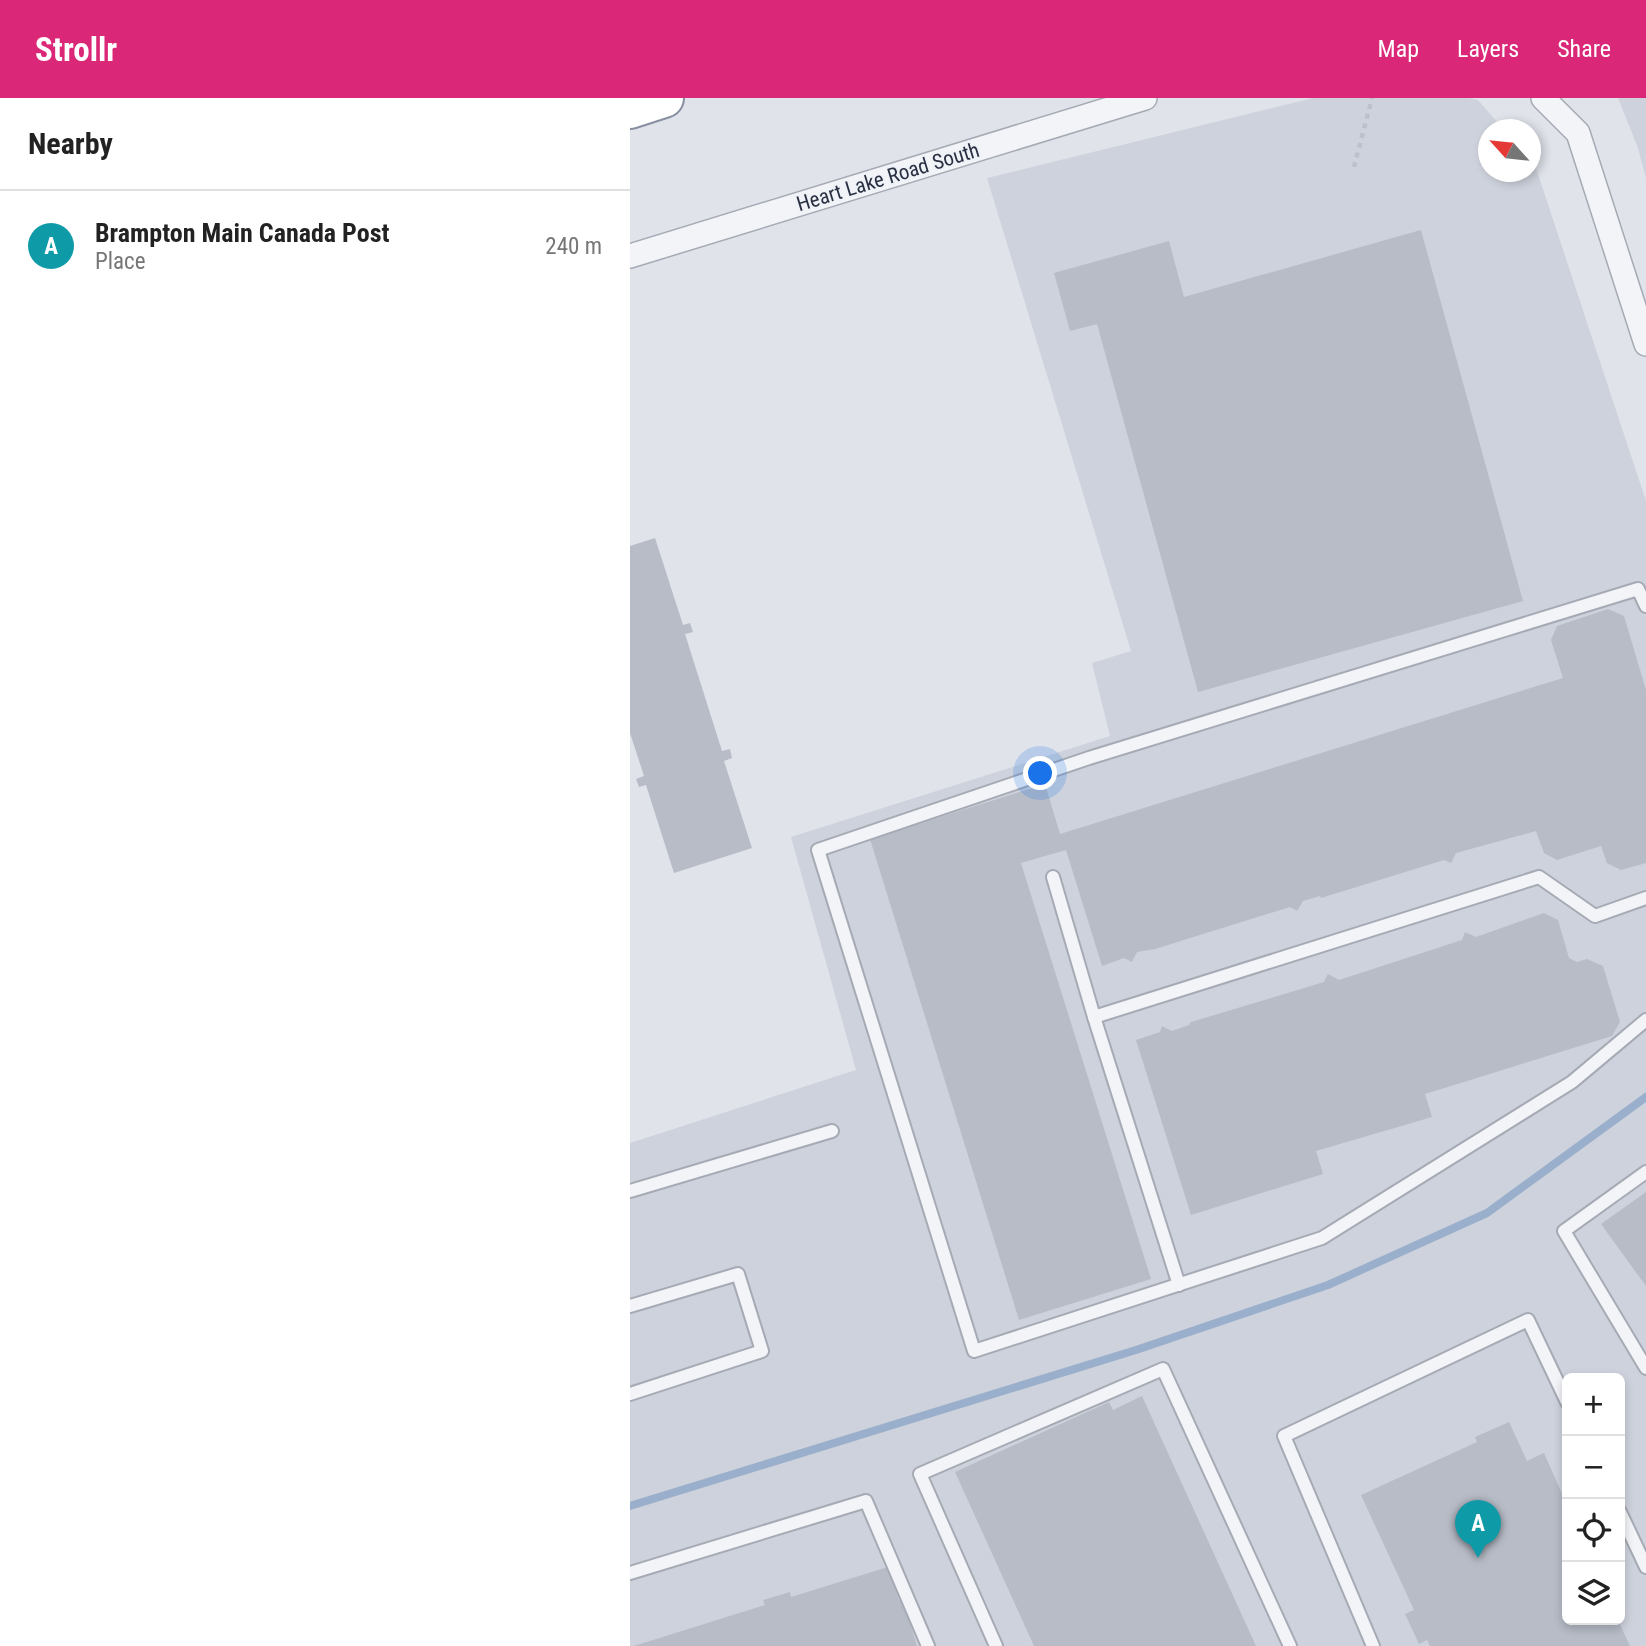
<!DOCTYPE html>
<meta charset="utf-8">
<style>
:root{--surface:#fff;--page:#f2f2f2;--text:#222;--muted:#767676;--line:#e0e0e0;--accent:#db2777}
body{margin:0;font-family:"Roboto Condensed",sans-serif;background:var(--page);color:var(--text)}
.controls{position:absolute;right:21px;bottom:21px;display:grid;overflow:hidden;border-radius:10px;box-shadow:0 4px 10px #0003}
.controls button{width:63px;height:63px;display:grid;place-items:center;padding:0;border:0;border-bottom:2px solid var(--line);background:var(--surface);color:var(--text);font:35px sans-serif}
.compass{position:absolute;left:848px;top:21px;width:63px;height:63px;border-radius:50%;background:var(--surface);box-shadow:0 4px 10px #0003;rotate:297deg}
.you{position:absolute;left:411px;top:676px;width:24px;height:24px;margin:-18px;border:5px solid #fff;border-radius:50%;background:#1a73e8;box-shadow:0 0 0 10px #1a73e833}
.badge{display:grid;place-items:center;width:46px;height:46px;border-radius:50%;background:var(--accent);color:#fff;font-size:23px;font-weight:700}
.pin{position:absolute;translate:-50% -58px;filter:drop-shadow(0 2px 4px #0008)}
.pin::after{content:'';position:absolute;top:37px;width:24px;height:21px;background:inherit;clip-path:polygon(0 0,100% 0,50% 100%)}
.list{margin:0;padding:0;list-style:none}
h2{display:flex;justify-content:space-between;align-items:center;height:91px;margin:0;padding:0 28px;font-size:30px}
h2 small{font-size:23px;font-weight:400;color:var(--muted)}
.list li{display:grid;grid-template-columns:46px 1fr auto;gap:21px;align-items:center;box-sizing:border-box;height:112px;padding:0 28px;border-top:2px solid var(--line)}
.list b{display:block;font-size:26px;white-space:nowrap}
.list p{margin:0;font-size:23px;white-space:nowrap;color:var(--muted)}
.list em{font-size:23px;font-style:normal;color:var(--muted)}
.icon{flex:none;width:38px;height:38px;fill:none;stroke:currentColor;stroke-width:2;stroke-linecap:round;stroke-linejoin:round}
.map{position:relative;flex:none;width:1016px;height:1548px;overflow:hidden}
header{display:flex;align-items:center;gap:42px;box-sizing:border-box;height:98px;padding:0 35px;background:var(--accent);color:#fff}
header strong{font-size:33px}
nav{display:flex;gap:38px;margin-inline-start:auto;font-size:24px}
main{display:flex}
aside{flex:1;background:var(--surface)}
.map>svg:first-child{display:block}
.built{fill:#ced2dc;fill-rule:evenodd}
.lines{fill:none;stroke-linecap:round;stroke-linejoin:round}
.stream{stroke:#99afcb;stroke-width:8}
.building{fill:#b7bcc7}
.lane-casing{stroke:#a5aab4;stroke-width:16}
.street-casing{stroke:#a5aab4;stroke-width:26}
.highway-casing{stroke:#878fa1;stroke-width:42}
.path{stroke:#bec1c9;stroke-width:4.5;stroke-dasharray:5 5;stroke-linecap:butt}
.lane{stroke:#f3f4f8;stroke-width:12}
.street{stroke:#f3f4f8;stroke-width:23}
.highway{stroke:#fff;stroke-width:38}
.labels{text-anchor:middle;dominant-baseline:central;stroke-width:5;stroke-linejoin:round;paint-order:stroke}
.street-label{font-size:21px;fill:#283042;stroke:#eff2f7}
</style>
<header>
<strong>Strollr</strong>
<nav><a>Map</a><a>Layers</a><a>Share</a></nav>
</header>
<main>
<aside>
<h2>Nearby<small></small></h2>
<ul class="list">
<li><span class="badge" style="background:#0f9aa8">A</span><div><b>Brampton Main Canada Post</b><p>Place</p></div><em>240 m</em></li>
</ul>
</aside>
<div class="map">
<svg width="1016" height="1548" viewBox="0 0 1016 1548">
<rect width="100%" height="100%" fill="#e0e3ea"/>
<g class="built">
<path d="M 683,0 L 839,0 L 848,2 L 873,31 L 858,32 L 858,74 L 900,74 L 901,63 L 906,70 L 1016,403 L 1016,1548 L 0,1548 L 0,1045 L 226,972 L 161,739 L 480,638 L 462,565 L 501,553 L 357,80 ZM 937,1280 L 990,1280 L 990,1522 L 937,1522 Z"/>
<polygon points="988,0 1016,0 1016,80 1008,50"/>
</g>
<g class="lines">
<polyline class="stream" points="0,1408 506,1252 698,1187 857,1115 1016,999"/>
</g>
<g class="building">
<polygon points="791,132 893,503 568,594 467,226 440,233 424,175 539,143 554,199"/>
<polygon points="25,440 53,527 60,525 63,534 55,536 92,653 100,651 102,660 94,663 122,750 44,775 16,687 9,689 6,681 14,678 0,635 0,448"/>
<polygon points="978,511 994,518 1016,592 1016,765 991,772 977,765 971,748 927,762 914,755 906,733 826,755 821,765 814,762 691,800 690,798 673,803 667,813 660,809 525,851 507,854 502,864 494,860 472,868 436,752 391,765 521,1181 389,1222 240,741 415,686 430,736 933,580 921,542 927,528"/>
<polygon points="914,815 928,822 939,860 947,864 957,861 973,868 990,924 982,938 795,996 802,1019 686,1053 693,1076 561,1117 506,942 530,934 532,928 542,933 559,927 561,924 694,884 698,876 709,882 832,842 835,834 846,839"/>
<polygon points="1016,1094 1016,1188 971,1126"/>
<polygon points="512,1298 626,1548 404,1548 325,1374 479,1304 483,1312"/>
<polygon points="879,1324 897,1363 914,1355 937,1407 937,1522 988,1522 1000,1548 800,1548 797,1542 789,1546 775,1516 784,1512 731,1397 847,1344 845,1339"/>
<polygon points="258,1469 269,1502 273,1502 287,1548 4,1548 135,1507 133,1502 160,1494 161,1499"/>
</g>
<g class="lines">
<defs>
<g id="lane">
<polyline points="1016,508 1008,491 459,660 188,752 344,1253 692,1140 942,984 1016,922"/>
<polyline points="423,779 464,919 549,1187"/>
<polyline points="464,919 909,779 965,818 1016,800"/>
<polyline points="1016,1074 934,1133 1016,1270"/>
<polyline points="0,1093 202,1033"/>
<polyline points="0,1208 108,1176 132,1253 0,1296"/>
<polyline points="990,1414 1016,1469"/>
<polyline points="0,1475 236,1403 298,1548"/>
<polyline points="366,1548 290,1376 533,1271 660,1548"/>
<polyline points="743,1548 654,1338 898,1222 937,1304"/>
</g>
<g id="street">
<polyline points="913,0 948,35 1016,246"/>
<polyline points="0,158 515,0"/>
</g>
<polyline id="highway" points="0,11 34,0"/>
</defs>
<use href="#lane" class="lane-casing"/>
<use href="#street" class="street-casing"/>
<use href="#highway" class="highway-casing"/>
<polyline class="path" points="724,69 742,0"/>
<use href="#lane" class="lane"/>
<use href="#street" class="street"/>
<use href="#highway" class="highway"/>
</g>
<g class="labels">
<g class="street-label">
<text transform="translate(258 79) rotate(-17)">Heart Lake Road South</text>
</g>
</g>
</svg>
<div class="controls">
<button>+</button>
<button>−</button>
<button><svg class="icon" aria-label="locate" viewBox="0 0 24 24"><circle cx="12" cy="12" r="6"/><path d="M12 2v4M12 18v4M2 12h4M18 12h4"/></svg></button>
<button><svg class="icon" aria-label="layers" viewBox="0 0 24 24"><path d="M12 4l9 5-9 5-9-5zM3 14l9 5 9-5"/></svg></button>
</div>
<svg class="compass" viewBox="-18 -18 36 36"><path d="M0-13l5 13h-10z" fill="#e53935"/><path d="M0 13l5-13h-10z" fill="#767676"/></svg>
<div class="you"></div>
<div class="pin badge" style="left:848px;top:1460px;background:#0f9aa8">A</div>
</div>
</main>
